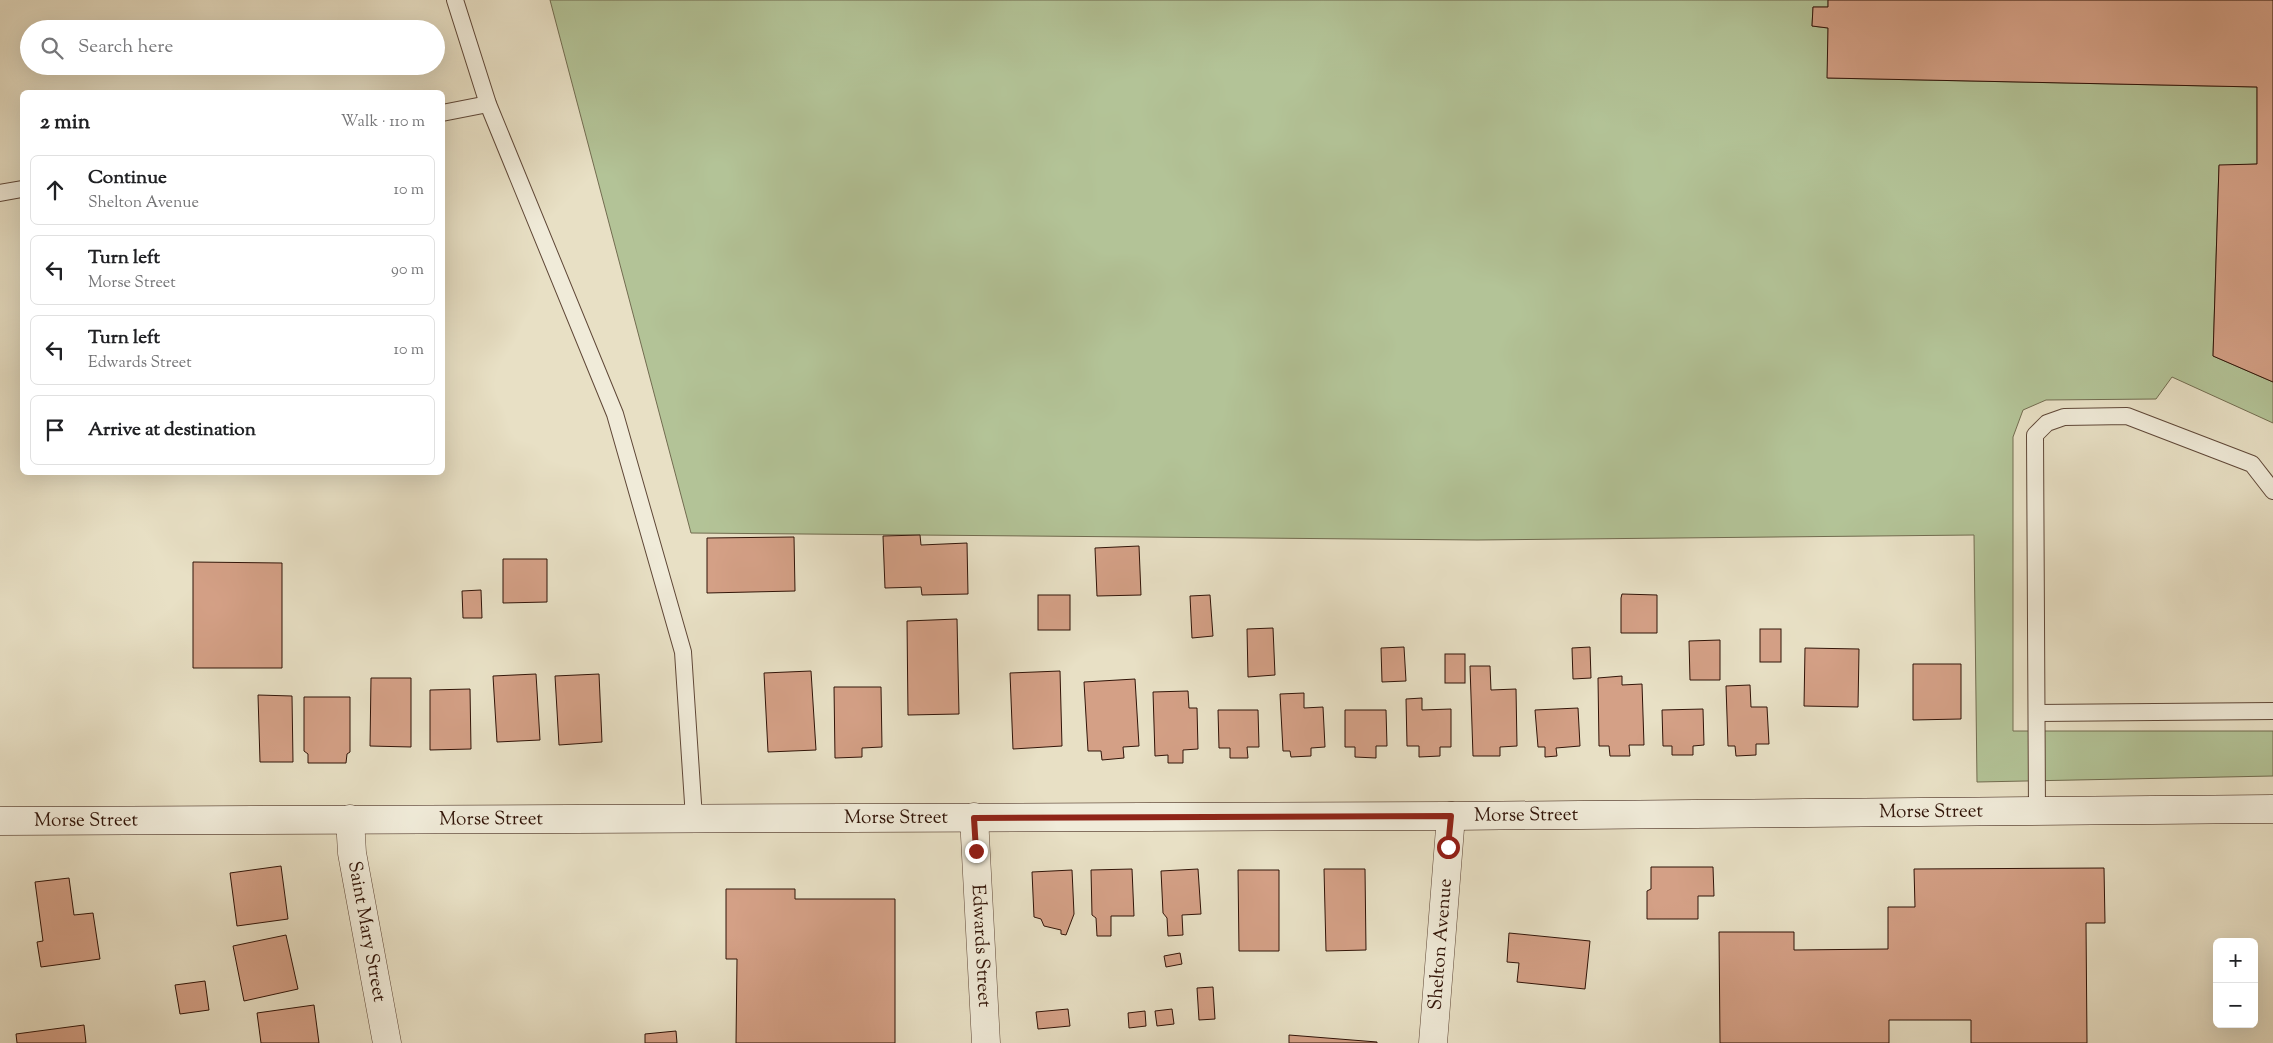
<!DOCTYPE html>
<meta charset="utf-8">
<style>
:root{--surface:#fff;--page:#f6f6f6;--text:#202124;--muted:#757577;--line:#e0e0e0}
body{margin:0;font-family:"Sorts Mill Goudy",serif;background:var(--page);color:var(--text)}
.controls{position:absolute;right:15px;bottom:15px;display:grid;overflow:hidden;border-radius:8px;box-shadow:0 5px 20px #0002}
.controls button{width:45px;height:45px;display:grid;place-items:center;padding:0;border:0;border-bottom:1px solid var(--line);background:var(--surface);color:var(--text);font:25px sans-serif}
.stop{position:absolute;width:15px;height:15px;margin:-11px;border:4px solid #8f2418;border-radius:50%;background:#fff}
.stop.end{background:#8f2418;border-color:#fff;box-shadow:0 1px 5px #0008}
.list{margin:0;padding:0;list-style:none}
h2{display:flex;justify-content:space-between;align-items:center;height:65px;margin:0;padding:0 20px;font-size:21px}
h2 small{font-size:16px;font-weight:400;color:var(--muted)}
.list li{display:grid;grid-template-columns:32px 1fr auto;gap:15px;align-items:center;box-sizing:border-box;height:70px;margin:0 10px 10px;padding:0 10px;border:1px solid var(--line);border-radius:8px}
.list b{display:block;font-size:19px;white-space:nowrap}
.list p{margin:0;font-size:16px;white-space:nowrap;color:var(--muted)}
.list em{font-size:16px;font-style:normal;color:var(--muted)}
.icon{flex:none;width:28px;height:28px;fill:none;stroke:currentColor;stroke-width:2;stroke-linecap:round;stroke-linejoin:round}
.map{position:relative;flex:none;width:2273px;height:1043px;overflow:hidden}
.search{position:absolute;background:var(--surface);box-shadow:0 5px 20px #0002;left:20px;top:20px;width:425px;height:55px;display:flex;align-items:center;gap:12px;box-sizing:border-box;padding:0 18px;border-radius:28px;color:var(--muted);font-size:19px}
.panel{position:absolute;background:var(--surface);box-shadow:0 5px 20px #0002;left:20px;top:90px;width:425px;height:385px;border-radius:8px}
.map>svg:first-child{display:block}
.green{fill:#b3c397;stroke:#726c50}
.building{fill:#d4a086;stroke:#311408}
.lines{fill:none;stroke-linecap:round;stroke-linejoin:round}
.service-casing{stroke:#5f4737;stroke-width:18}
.minor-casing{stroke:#5f4737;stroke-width:29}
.tertiary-casing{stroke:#5f4737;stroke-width:29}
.secondary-casing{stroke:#311408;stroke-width:29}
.service{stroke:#f0ebd9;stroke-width:16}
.minor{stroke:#f0ebd9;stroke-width:28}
.tertiary{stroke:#f0ebd9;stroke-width:28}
.secondary{stroke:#f0ebd9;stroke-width:28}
.route{stroke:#8f2418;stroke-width:6}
.labels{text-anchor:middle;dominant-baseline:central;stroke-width:5;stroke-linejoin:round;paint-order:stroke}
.street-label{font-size:19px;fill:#311408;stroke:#f0ebd9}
</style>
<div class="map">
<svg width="2273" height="1043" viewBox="0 0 2273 1043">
<rect width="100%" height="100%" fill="#e8e0c5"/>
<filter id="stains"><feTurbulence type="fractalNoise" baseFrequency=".004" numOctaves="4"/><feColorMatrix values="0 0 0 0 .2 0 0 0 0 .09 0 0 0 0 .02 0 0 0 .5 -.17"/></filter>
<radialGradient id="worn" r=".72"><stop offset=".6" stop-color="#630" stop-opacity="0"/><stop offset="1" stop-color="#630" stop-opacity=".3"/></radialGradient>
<polygon class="green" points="550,0 1828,0 1828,7 1813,7 1812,26 1828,28 1828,78 2257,87 2257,164 2219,166 2213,356 2273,382 2273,423 2172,377 2156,399 2046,400 2023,410 2013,437 2013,731 2273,731 2273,776 1977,782 1974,535 1477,540 691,533"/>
<g class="building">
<polygon points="1828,0 2273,0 2273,382 2213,356 2219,165 2257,164 2257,87 1827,78 1828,28 1812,26 1813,7 1828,7"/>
<polygon points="920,535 921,545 967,543 968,594 922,595 921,587 885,588 883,536"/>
<polygon points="794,537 795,591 707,593 707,538"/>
<polygon points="1139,546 1141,595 1097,596 1095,548"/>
<polygon points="503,559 547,559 547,602 503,603"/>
<polygon points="193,562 282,563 282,668 193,668"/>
<polygon points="481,590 482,618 463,618 462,591"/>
<polygon points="1622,594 1657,595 1657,633 1621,633 1621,598"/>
<rect x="1038" y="595" width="32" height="35"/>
<polygon points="1210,595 1213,636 1192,638 1190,596"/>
<polygon points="957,619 959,714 908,715 907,621"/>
<polygon points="1273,628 1275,675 1248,677 1247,629"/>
<rect x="1760" y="629" width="21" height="33"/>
<polygon points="1720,640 1720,680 1690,680 1689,641"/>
<polygon points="1404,647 1406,681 1382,682 1381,648"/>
<polygon points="1590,647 1591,678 1573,679 1572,648"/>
<polygon points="1805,648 1859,649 1858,707 1804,706"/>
<rect x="1445" y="654" width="20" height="29"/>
<polygon points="1913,664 1961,664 1961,719 1913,720"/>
<polygon points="1470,666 1490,666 1491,690 1516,689 1517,746 1500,747 1500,756 1473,756"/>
<polygon points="811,671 816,750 768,752 764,673"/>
<polygon points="1060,671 1062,746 1013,749 1010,673"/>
<polygon points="536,674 540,740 497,742 493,676"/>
<polygon points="599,674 602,742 559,745 555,676"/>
<polygon points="1622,676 1622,685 1642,684 1644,745 1629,745 1630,756 1610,756 1609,746 1599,746 1598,678"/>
<polygon points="371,678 411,678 411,747 370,746"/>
<polygon points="1135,679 1139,746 1123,747 1124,758 1102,760 1101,751 1088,751 1084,682"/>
<polygon points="1750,685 1751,707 1767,707 1769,744 1756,744 1756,755 1736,756 1735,746 1728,746 1726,686"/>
<polygon points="834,687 881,687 882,747 862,748 862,757 835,758"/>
<polygon points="470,689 471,749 430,750 430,690"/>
<polygon points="1188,691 1189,708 1197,708 1198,749 1183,750 1183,763 1168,763 1168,755 1155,756 1153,692"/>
<polygon points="1304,693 1304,708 1323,707 1325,747 1311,748 1311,756 1291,757 1290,751 1283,751 1280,694"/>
<polygon points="258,695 292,696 293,762 260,762"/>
<polygon points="304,697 350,697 350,752 347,754 346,763 308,763 308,754 304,751"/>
<polygon points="1422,698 1422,710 1451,709 1451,747 1440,747 1440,756 1419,757 1419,746 1407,746 1406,699"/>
<polygon points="1578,708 1580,746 1556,748 1557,756 1545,757 1545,747 1538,747 1535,710"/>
<polygon points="1703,709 1704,745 1693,746 1693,755 1672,755 1672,746 1663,746 1662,710"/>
<polygon points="1218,710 1258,710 1259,747 1247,747 1248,758 1230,758 1230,748 1219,748"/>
<polygon points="1345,710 1386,710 1387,746 1376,746 1376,758 1355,757 1355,747 1345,747"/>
<polygon points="281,866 288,919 237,926 230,873"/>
<polygon points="1651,867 1713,867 1714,896 1698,896 1698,919 1647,919 1647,891 1651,889"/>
<polygon points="2104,868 2105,923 2086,923 2087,1043 1971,1043 1971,1020 1889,1020 1889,1043 1720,1043 1719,932 1794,932 1794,950 1888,949 1888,907 1915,907 1914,869"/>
<polygon points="1132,869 1134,916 1111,916 1111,936 1097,936 1096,918 1092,915 1091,870"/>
<polygon points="1198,869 1201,914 1182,915 1183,935 1168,936 1167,918 1163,913 1161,871"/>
<polygon points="1324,869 1365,869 1366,950 1326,951"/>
<polygon points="1072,870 1074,914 1066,935 1061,934 1061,930 1044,926 1041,919 1034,917 1032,872"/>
<polygon points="1238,870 1279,870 1279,951 1239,951"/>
<polygon points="69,878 74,915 93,913 100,959 41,967 37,942 43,941 35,882"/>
<polygon points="726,889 795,889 795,899 895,899 895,1043 736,1043 737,959 726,959"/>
<polygon points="1509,933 1590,941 1585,989 1517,982 1519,963 1507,962"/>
<polygon points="286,935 298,989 244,1001 233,946"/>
<polygon points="1180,953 1182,964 1166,967 1164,956"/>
<polygon points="205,981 209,1010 180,1014 175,985"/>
<polygon points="1213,987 1215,1019 1199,1020 1197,988"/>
<polygon points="314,1005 319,1043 261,1043 257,1013"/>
<polygon points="1068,1009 1070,1026 1038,1029 1036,1012"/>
<polygon points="1172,1009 1174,1024 1157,1026 1155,1011"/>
<polygon points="1145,1011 1146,1026 1129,1028 1128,1013"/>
<polygon points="84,1025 86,1043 17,1043 16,1034"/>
<polygon points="676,1031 677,1043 645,1043 645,1034"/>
<polygon points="1289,1035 1377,1042 1377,1043 1289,1043"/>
</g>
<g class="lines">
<defs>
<g id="service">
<polyline points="455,0 488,104 615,414 683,652 694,818"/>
<polyline points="442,113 488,104"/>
<polyline points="0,193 22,189"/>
<polyline points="2037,713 2273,711"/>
<polyline points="2037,811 2035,435 2047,423 2064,417 2127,416 2252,464 2273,491"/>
</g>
<g id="minor">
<path id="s1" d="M 974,817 L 986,1043"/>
<path id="s2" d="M 350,819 L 352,853 L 387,1043"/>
</g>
<g id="tertiary">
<path id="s3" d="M 1433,1043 L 1451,816"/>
</g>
<g id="secondary">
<path id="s4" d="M 0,821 L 1451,816 L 2273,809"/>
</g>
</defs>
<use href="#service" class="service-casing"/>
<use href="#minor" class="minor-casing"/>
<use href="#tertiary" class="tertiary-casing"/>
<use href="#secondary" class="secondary-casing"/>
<use href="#service" class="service"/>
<use href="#minor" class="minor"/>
<use href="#tertiary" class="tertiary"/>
<use href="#secondary" class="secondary"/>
</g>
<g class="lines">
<polyline class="route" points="976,851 974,818 1451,816 1448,847"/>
</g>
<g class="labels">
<g class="street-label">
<text stroke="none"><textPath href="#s4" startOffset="1931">Morse Street</textPath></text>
<text stroke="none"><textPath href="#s4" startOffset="1526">Morse Street</textPath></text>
<text stroke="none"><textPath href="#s4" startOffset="896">Morse Street</textPath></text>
<text stroke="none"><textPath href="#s4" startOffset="491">Morse Street</textPath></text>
<text stroke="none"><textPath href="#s4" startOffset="86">Morse Street</textPath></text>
<text stroke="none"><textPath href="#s2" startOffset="114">Saint Mary Street</textPath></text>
<text stroke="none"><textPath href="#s1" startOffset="129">Edwards Street</textPath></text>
<text stroke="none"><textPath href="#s3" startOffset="99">Shelton Avenue</textPath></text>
</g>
</g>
<rect width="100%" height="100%" filter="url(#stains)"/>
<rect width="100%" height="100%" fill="url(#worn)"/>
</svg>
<div class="controls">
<button>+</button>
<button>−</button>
</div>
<div class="stop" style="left:1448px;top:847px"></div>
<div class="stop end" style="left:976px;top:851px"></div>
<div class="search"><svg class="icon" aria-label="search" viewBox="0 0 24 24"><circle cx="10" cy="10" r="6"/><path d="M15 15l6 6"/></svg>Search here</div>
<section class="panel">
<h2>2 min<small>Walk · 110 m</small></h2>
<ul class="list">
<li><svg class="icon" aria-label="ahead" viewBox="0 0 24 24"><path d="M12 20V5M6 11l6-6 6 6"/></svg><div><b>Continue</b><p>Shelton Avenue</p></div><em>10 m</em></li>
<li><svg class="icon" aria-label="left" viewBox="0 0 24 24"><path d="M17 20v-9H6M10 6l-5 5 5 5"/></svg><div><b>Turn left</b><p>Morse Street</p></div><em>90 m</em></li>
<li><svg class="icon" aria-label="left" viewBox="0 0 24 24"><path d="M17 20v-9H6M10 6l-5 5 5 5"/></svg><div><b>Turn left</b><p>Edwards Street</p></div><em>10 m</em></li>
<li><svg class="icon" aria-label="arrive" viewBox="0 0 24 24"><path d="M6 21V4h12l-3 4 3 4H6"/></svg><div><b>Arrive at destination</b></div></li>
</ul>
</section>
</div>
